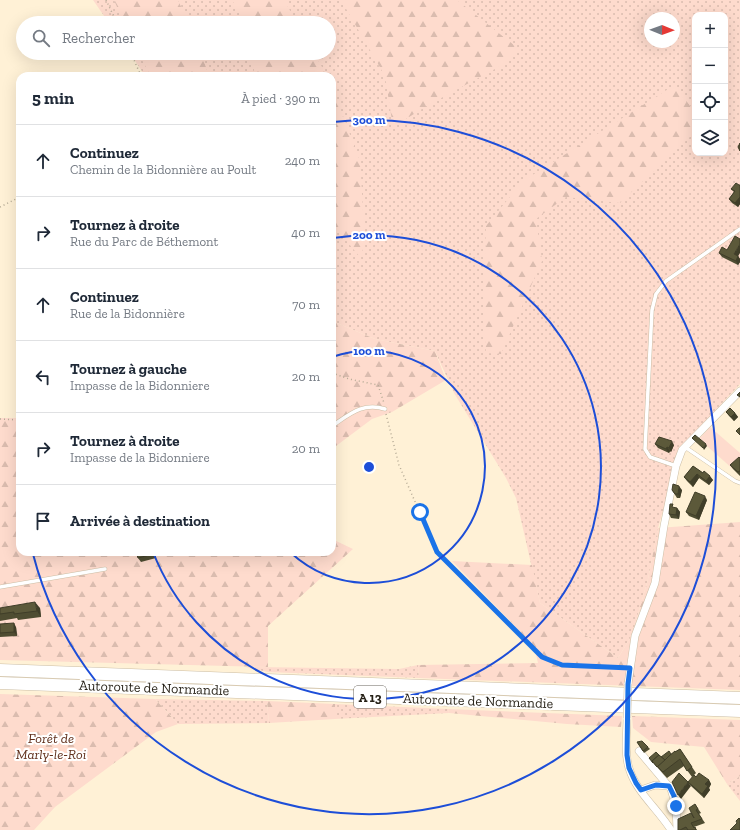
<!DOCTYPE html>
<html lang="fr">
<meta charset="utf-8">
<style>
:root{--surface:#fff;--page:#f6f6f7;--text:#1f2937;--muted:#747a83;--line:#e0e1e3}
body{margin:0;font-family:"Zilla Slab",serif;background:var(--page);color:var(--text)}
.controls{position:absolute;right:12px;top:12px;display:grid;overflow:hidden;border-radius:8px;box-shadow:0 4px 16px #0002}
.controls button{width:36px;height:36px;display:grid;place-items:center;padding:0;border:0;border-bottom:1px solid var(--line);background:var(--surface);color:var(--text);font:20px sans-serif}
.compass{position:absolute;left:644px;top:12px;width:36px;height:36px;border-radius:50%;background:var(--surface);box-shadow:0 4px 16px #0002;rotate:91deg}
.stop{position:absolute;width:12px;height:12px;margin:-9px;border:3px solid #1a73e8;border-radius:50%;background:#fff}
.stop.end{background:#1a73e8;border-color:#fff;box-shadow:0 1px 4px #0008}
.list{margin:0;padding:0;list-style:none}
h2{display:flex;justify-content:space-between;align-items:center;height:52px;margin:0;padding:0 16px;font-size:17px}
h2 small{font-size:13px;font-weight:400;color:var(--muted)}
.list li{display:grid;grid-template-columns:26px 1fr auto;gap:12px;align-items:center;box-sizing:border-box;height:72px;padding:0 16px;border-top:1px solid var(--line)}
.list b{display:block;font-size:15px;white-space:nowrap}
.list p{margin:0;font-size:13px;white-space:nowrap;color:var(--muted)}
.list em{font-size:13px;font-style:normal;color:var(--muted)}
.icon{flex:none;width:22px;height:22px;fill:none;stroke:currentColor;stroke-width:2;stroke-linecap:round;stroke-linejoin:round}
.map{position:relative;flex:none;width:740px;height:830px;overflow:hidden}
.search{position:absolute;background:var(--surface);box-shadow:0 4px 16px #0002;left:16px;top:16px;width:320px;height:44px;display:flex;align-items:center;gap:10px;box-sizing:border-box;padding:0 14px;border-radius:22px;color:var(--muted);font-size:15px}
.panel{position:absolute;background:var(--surface);box-shadow:0 4px 16px #0002;left:16px;top:72px;width:320px;height:484px;border-radius:12px}
.map>svg:first-child{display:block}
.grass{fill:url(#grass-dots);fill-rule:evenodd}
.forest{fill:url(#forest-firs)}
.garden{fill:#fedbcd}
.lines{fill:none;stroke-linecap:round;stroke-linejoin:round}
.service-casing{stroke:#ccbea5;stroke-width:4.5}
.minor-casing{stroke:#ccbea5;stroke-width:8}
.motorway-casing{stroke:#ccbea5;stroke-width:13}
.path{stroke:#b6ab96;stroke-width:1.5;stroke-dasharray:1 3;stroke-linecap:butt}
.service{stroke:#fff;stroke-width:3.5}
.minor{stroke:#fff;stroke-width:7}
.motorway{stroke:#fff;stroke-width:12}
.minor-bridge-casing{stroke:#ccbea5;stroke-width:8;stroke-linecap:butt}
.minor-bridge{stroke:#fff;stroke-width:7}
.wall{fill:#4f4d32}
.shaded-wall{fill:#403e29}
.building{fill:#5c593a;stroke:#403e29}
.route{stroke:#1a73e8;stroke-width:5}
.ring{fill:none;stroke:#1d4ed8;stroke-width:2}
.labels{text-anchor:middle;dominant-baseline:central;stroke-width:4;stroke-linejoin:round;paint-order:stroke}
.shield{fill:#fff;stroke:#66625b;stroke-width:1}
.shield-label{font-size:13px;font-weight:bold;fill:#241f15}
.street-label{font-size:14px;fill:#241f15;stroke:#fff}
.park-label{font-size:14px;font-style:italic;fill:#60301c;stroke:#fff}
.centre{fill:#1d4ed8;stroke:#fff;stroke-width:2}
.ring-label{font-size:12px;text-anchor:middle;font-weight:bold;fill:#1d4ed8;stroke:#fff;stroke-width:4;stroke-linejoin:round;paint-order:stroke}
</style>
<div class="map">
<svg width="740" height="830" viewBox="0 0 740 830">
<defs>
<pattern id="grass-dots" width="8" height="8" patternUnits="userSpaceOnUse"><rect width="8" height="8" fill="#fedbcd"/><path d="M2 2h.1M6 6h.1" fill="none" stroke="#dabcaf" stroke-width="1.8" stroke-linecap="round"/></pattern>
<pattern id="forest-firs" width="22" height="20" patternUnits="userSpaceOnUse"><rect width="22" height="20" fill="#fedbcd"/><path d="M5 1l3.5 6h-7zM16 11l3.5 6h-7z" fill="#dabcaf"/></pattern>
</defs>
<rect width="100%" height="100%" fill="#fff1d6"/>
<g class="grass">
<path d="M 93,0 L 740,0 L 740,384 L 682,446 L 658,528 L 648,579 L 632,635 L 618,658 L 540,603 L 516,498 L 506,478 L 454,393 L 435,351 L 375,339 L 332,321 L 332,76 L 145,76 L 130,53 L 329,53 L 329,23 L 109,23 ZM 695,15 L 725,15 L 725,153 L 695,153 ZM 650,18 L 674,18 L 674,42 L 650,42 Z"/>
<polygon points="418,665 419,678 268,672 245,667 399,669"/>
<polygon points="155,699 267,701 269,723 178,724"/>
<polygon points="335,704 448,709 449,713 335,719"/>
<polygon points="740,776 740,801 727,784"/>
</g>
<g class="forest">
<polygon points="114,0 178,0 188,23 124,23"/>
<polygon points="232,0 284,0 297,23 242,23 239,12"/>
<polygon points="341,0 457,0 519,49 506,63 430,104 393,127 385,76"/>
<polygon points="138,53 201,53 209,76 151,76"/>
<polygon points="250,53 314,53 327,76 253,76 254,69"/>
<polygon points="673,86 695,111 695,132 620,203 566,197 536,219 542,261 501,354 486,353 483,313 486,226 523,181"/>
<polygon points="332,87 360,161 365,244 360,257 332,224"/>
<polygon points="332,321 375,339 435,351 446,380 392,412 372,419 332,449"/>
<polygon points="0,418 20,418 20,552 332,552 332,539 353,549 268,626 268,667 0,660"/>
<polygon points="740,522 740,690 419,678 418,665 538,663 535,650 515,626 452,561 532,565 540,603 618,658 632,635 648,579 658,528"/>
<polygon points="0,694 155,699 178,724 156,732 55,807 34,830 0,830"/>
<polygon points="267,701 335,704 335,719 269,723"/>
<polygon points="448,709 622,716 621,727 567,724 449,713"/>
<polygon points="632,716 740,720 740,776 727,784 704,747 651,742 633,728"/>
</g>
<polygon class="garden" points="710,427 740,453 740,462 733,469 699,439"/>
<g class="lines">
<defs>
<g id="service">
<path d="M 332,426 C 350,414 363,402 385,409"/>
<polyline points="685,447 735,481 740,483"/>
<polyline points="676,466 650,457 645,449 652,310 656,294 666,281 740,229"/>
<polyline points="0,587 105,569"/>
</g>
<g id="minor">
<polyline points="628,684 635,636 655,583 664,526 676,466 682,450 740,391"/>
<path d="M 627,718 C 627,734 624,752 629,768 C 636,792 658,809 671,830"/>
<polyline points="639,751 671,789 676,806 677,830"/>
<polyline points="641,790 655,785 669,786"/>
</g>
<g id="motorway">
<polyline points="0,670 740,698"/>
<polyline points="0,683 740,711"/>
</g>
</defs>
<use href="#service" class="service-casing"/>
<use href="#minor" class="minor-casing"/>
<use href="#motorway" class="motorway-casing"/>
<g class="path">
<polyline points="106,0 117,23"/>
<polyline points="131,53 141,76"/>
<polyline points="0,207 20,197"/>
<polyline points="332,373 349,379 378,385 384,403"/>
<polyline points="386,414 399,465 437,552 542,657 562,665 623,668"/>
<polyline points="0,419 20,420"/>
</g>
<use href="#service" class="service"/>
<use href="#minor" class="minor"/>
<use href="#motorway" class="motorway"/>
<defs>
<polyline id="minor-bridge" points="627,718 628,684"/>
</defs>
<use href="#minor-bridge" class="minor-bridge-casing"/>
<use href="#minor-bridge" class="minor-bridge"/>
</g>
<g class="wall">
<polygon points="739,185 740,185 740,204 738,207 732,203 729,199 734,192 731,189"/>
<polygon points="719,253 738,256 740,259 740,262 738,265 722,257"/>
<polygon points="726,412 735,413 738,417 734,421 729,416"/>
<polygon points="655,444 674,445 671,452 670,451 669,453 658,448"/>
<polygon points="740,458 740,476 733,469 730,465"/>
<polygon points="693,466 713,480 709,485 699,478 693,487 687,481 684,477"/>
<polygon points="672,490 682,490 680,498 677,498"/>
<polygon points="707,500 699,520 689,516 686,512"/>
<polygon points="676,508 677,508 680,512 679,519 671,518 669,514"/>
<polygon points="136,552 154,552 156,558 141,562 138,558"/>
<polygon points="0,608 40,608 41,617 18,620 17,618 0,621"/>
<polygon points="0,624 16,627 17,636 0,637"/>
<polygon points="637,742 648,747 650,749 644,753"/>
<polygon points="680,749 696,773 692,777 684,766 667,778 649,758 659,755 661,757 671,754"/>
<polygon points="696,777 709,780 711,784 709,788 710,790 704,798 691,786 688,782"/>
<polygon points="695,804 701,813 699,814 705,823 694,827 695,827 697,830 678,830 694,818"/>
</g>
<g class="shaded-wall">
<polygon points="740,197 740,204 738,207 735,203"/>
<polygon points="740,244 740,253 737,258 734,254"/>
<polygon points="738,256 740,259 740,262 738,265 736,261"/>
<polygon points="735,413 738,417 734,421 731,417"/>
<polygon points="672,441 674,445 671,452 669,448"/>
<polygon points="706,444 707,446 704,450 703,448"/>
<polygon points="667,447 670,451 669,453 666,449"/>
<polygon points="697,474 699,478 693,487 690,482"/>
<polygon points="710,476 713,480 709,485 706,481"/>
<polygon points="679,486 682,490 680,498 678,494"/>
<polygon points="705,496 707,500 699,520 696,516"/>
<polygon points="677,508 680,512 679,519 676,515"/>
<polygon points="152,552 154,552 156,558 153,554"/>
<polygon points="35,602 40,608 41,617 37,611"/>
<polygon points="14,623 16,627 17,636 14,632"/>
<polygon points="709,780 711,784 709,788 710,790 704,798 702,794 705,784"/>
<polygon points="688,782 691,786 681,799 678,795"/>
</g>
<g class="building">
<polygon points="740,143 740,151 738,147"/>
<polygon points="736,183 739,185 740,185 740,197 735,203 729,199 735,191 731,189"/>
<polygon points="735,236 740,239 740,244 734,254 738,256 736,261 719,253 722,247 727,250"/>
<polygon points="740,392 740,397 737,395"/>
<polygon points="730,408 735,413 731,417 726,412"/>
<polygon points="739,428 740,428 740,435 736,431"/>
<polygon points="695,435 706,444 703,448 692,438"/>
<polygon points="659,437 672,441 669,448 667,447 666,449 655,444"/>
<polygon points="739,457 740,458 740,471 738,472 730,465"/>
<polygon points="693,466 703,473 704,471 710,476 706,481 697,474 690,482 684,477"/>
<polygon points="673,484 679,486 678,494 675,494 672,490"/>
<polygon points="695,492 705,496 696,516 686,512"/>
<polygon points="670,504 673,504 672,507 677,508 676,515 669,514"/>
<polygon points="136,552 152,552 153,554 138,558"/>
<polygon points="35,602 37,611 14,614 14,612 0,614 0,608"/>
<polygon points="14,623 14,632 0,633 0,624"/>
<polygon points="642,741 648,747 643,751 637,742"/>
<polygon points="680,749 692,767 687,771 680,759 663,772 657,766 675,751 675,752"/>
<polygon points="669,751 671,754 665,760 661,757"/>
<polygon points="656,752 659,755 652,761 653,763 649,758"/>
<polygon points="659,755 665,760 657,767 652,761"/>
<polygon points="679,773 688,782 678,795 672,782"/>
<polygon points="699,773 709,780 705,784 708,786 702,794 688,782 694,775 696,777"/>
<polygon points="695,804 698,809 696,810 702,819 691,823 694,828 695,827 696,830 687,830 688,830 686,827 680,830 678,830 678,819 691,813 694,818 689,808"/>
<polygon points="739,818 740,819 740,830 730,830 737,823 736,821"/>
</g>
<g class="lines">
<polyline class="route" points="420,512 437,552 542,657 562,665 630,668 628,684 627,755 629,768 636,783 641,790 656,785 669,786 674,796 676,806"/>
</g>
<g class="ring">
<path d="M332 357A116 116 0 1 1 291 553"/>
<path d="M333 238A232 232 0 1 1 153 552"/>
<path d="M333 122A347 347 0 1 1 33 554"/>
</g>
<g class="labels">
<rect class="shield" x="354" y="686" width="32" height="22" rx="3"/>
<g class="shield-label">
<text x="370" y="697">A 13</text>
</g>
<g class="street-label">
<text transform="translate(154 688) rotate(2)">Autoroute de Normandie</text>
<text transform="translate(478 701) rotate(2)">Autoroute de Normandie</text>
</g>
<g class="park-label">
<text x="51" y="738">Forêt de<tspan x="51" dy="16">Marly-le-Roi</tspan></text>
</g>
</g>
<circle cx="369" cy="467" r="6" class="centre"/>
<g class="ring-label">
<text x="369" y="124">300 m</text>
<text x="369" y="239">200 m</text>
<text x="369" y="355">100 m</text>
</g>
</svg>
<div class="controls">
<button>+</button>
<button>−</button>
<button><svg class="icon" aria-label="locate" viewBox="0 0 24 24"><circle cx="12" cy="12" r="6"/><path d="M12 2v4M12 18v4M2 12h4M18 12h4"/></svg></button>
<button><svg class="icon" aria-label="layers" viewBox="0 0 24 24"><path d="M12 4l9 5-9 5-9-5zM3 14l9 5 9-5"/></svg></button>
</div>
<svg class="compass" viewBox="-18 -18 36 36"><path d="M0-13l5 13h-10z" fill="#e53935"/><path d="M0 13l5-13h-10z" fill="#747a83"/></svg>
<div class="stop" style="left:420px;top:512px"></div>
<div class="stop end" style="left:676px;top:806px"></div>
<div class="search"><svg class="icon" aria-label="search" viewBox="0 0 24 24"><circle cx="10" cy="10" r="6"/><path d="M15 15l6 6"/></svg>Rechercher</div>
<section class="panel">
<h2>5 min<small>À pied · 390 m</small></h2>
<ul class="list">
<li><svg class="icon" aria-label="ahead" viewBox="0 0 24 24"><path d="M12 20V5M6 11l6-6 6 6"/></svg><div><b>Continuez</b><p>Chemin de la Bidonnière au Poult</p></div><em>240 m</em></li>
<li><svg class="icon" aria-label="right" viewBox="0 0 24 24"><path d="M7 20v-9h11M14 6l5 5-5 5"/></svg><div><b>Tournez à droite</b><p>Rue du Parc de Béthemont</p></div><em>40 m</em></li>
<li><svg class="icon" aria-label="ahead" viewBox="0 0 24 24"><path d="M12 20V5M6 11l6-6 6 6"/></svg><div><b>Continuez</b><p>Rue de la Bidonnière</p></div><em>70 m</em></li>
<li><svg class="icon" aria-label="left" viewBox="0 0 24 24"><path d="M17 20v-9H6M10 6l-5 5 5 5"/></svg><div><b>Tournez à gauche</b><p>Impasse de la Bidonniere</p></div><em>20 m</em></li>
<li><svg class="icon" aria-label="right" viewBox="0 0 24 24"><path d="M7 20v-9h11M14 6l5 5-5 5"/></svg><div><b>Tournez à droite</b><p>Impasse de la Bidonniere</p></div><em>20 m</em></li>
<li><svg class="icon" aria-label="arrive" viewBox="0 0 24 24"><path d="M6 21V4h12l-3 4 3 4H6"/></svg><div><b>Arrivée à destination</b></div></li>
</ul>
</section>
</div>
